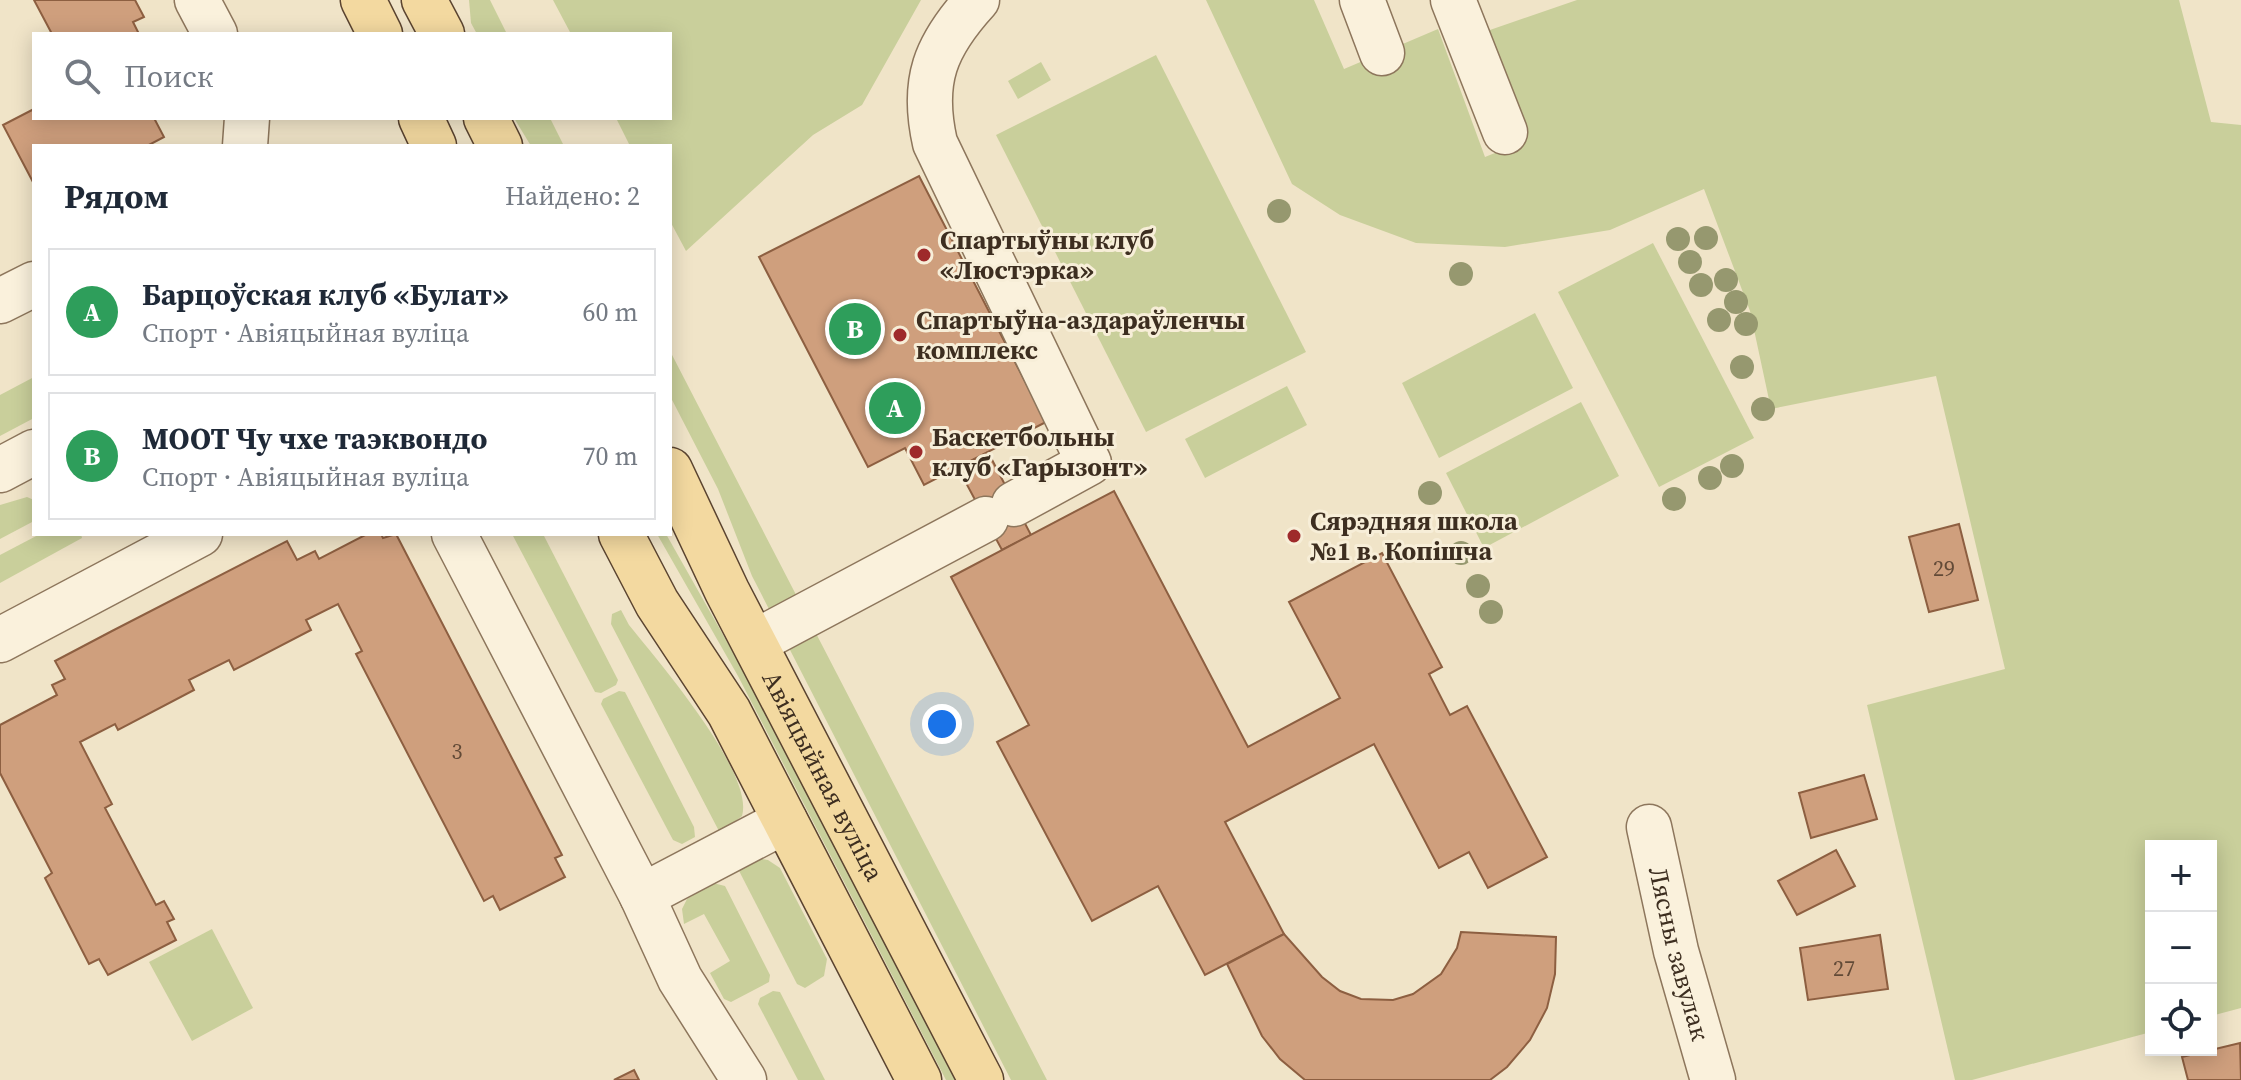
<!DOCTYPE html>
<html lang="ru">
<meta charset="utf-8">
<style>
:root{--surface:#fff;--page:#f2f2f3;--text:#1f2937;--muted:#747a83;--line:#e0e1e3;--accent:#0f766e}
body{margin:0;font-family:"Source Serif 4",serif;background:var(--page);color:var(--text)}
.controls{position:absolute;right:24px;bottom:24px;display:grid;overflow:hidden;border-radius:0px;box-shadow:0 4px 20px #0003}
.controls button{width:72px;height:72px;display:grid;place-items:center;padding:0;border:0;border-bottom:2px solid var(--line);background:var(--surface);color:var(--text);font:40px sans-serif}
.you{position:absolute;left:942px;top:724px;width:28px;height:28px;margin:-20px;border:6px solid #fff;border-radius:50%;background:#1a73e8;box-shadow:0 0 0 12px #1a73e833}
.badge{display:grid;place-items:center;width:52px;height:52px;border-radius:50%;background:var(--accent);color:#fff;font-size:26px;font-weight:700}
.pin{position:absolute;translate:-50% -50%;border:4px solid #fff;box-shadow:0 2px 8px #0006}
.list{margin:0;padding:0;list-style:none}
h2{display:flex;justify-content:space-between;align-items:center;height:104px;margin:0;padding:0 32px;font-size:34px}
h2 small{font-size:26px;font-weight:400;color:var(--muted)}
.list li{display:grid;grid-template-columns:52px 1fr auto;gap:24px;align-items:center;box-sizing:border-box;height:128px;margin:0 16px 16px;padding:0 16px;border:2px solid var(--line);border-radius:0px}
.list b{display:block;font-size:30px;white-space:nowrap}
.list p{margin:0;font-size:26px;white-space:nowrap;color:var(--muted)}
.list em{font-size:26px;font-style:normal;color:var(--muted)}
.icon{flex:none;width:44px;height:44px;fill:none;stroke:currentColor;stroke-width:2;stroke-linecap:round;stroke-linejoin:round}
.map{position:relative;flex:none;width:2241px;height:1080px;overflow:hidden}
.search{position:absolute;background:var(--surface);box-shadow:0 4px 20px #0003;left:32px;top:32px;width:640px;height:88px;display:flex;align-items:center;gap:20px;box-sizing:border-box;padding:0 28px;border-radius:0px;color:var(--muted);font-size:30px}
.panel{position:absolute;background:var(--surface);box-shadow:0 4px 20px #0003;left:32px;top:144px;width:640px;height:392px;border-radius:0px}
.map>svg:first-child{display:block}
.green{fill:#c9cf9b}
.building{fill:#cf9f7d;stroke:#8d5f41;stroke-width:2}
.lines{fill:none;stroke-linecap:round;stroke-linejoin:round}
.minor-casing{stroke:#8d765c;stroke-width:47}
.major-casing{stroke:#5b4430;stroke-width:47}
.minor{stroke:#faf1dc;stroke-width:44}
.major{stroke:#f3d9a0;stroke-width:44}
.tree{fill:#96986f}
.poi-dot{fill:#9e2a2b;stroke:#f7eed8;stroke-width:3}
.labels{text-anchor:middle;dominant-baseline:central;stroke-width:6;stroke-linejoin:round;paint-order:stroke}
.number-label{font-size:22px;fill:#624a37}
.poi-label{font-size:26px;font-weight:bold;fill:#3d2e20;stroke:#f7eed8;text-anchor:start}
.street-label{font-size:26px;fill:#3d2e20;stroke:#f7eed8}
</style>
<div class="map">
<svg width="2241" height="1080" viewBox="0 0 2241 1080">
<rect width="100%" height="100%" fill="#f0e4c8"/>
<g class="green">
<polygon points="469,0 490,0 507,34 477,34 471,23"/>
<polygon points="553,0 921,0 862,105 813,135 686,251 670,221 670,146 630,146 616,118 670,118 670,34 571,34"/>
<polygon points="1206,0 1314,0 1344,69 1438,29 1485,157 1527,140 1487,31 1577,0 2179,0 2211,122 2241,125 2241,1008 2211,1016 2211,846 2151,846 2151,1032 1972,1080 1955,1080 1867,705 2005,669 1936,376 1771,409 1750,311 1704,189 1610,230 1505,247 1416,243 1340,215 1292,184"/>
<polygon points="1156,55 1306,352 1146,432 996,135"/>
<polygon points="1041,62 1051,80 1018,99 1008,81"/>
<polygon points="514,118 550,118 564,146 531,146"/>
<polygon points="1653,243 1754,438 1659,487 1558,292"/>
<polygon points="1535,313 1573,388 1439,458 1402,383"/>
<polygon points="670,351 1047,1080 1011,1080 752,576 718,489 670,396"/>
<polygon points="34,377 34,418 0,436 0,395"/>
<polygon points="1287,386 1307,425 1205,478 1185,439"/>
<polygon points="1581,402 1619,476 1484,548 1446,473"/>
<polygon points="27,497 34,500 34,521 0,539 0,505"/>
<polygon points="40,534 81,534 82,538 0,583 0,555"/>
<polygon points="512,534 543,534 618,680 616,685 601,693 595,692"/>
<polygon points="657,534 666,534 747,677 955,1080 946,1080 738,676"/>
<path d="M 621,610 L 629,625 C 657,660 755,773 742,816 L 720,833 L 611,624 L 612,614 Z"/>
<polygon points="619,691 625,692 694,827 695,837 682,844 673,840 601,704 603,699"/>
<polygon points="757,858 768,860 780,868 827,959 824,976 805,988 797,984 736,865"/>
<polygon points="713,883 725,886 770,975 769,982 731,1002 724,999 710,973 730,961 704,914 684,924 682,909 687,899"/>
<polygon points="212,929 253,1008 192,1041 149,962"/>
<polygon points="773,991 780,992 825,1080 798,1080 758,1004 760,998"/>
</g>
<g class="building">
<polygon points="34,0 135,0 144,17 133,22 139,34 52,34"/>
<polygon points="34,109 34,118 154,118 164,137 147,146 34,146 34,184 3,125"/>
<polygon points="919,176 1046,422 924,485 905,448 868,467 759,257"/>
<polygon points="988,452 1031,535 1002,550 958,468"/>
<polygon points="1114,491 1248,747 1340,698 1289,602 1382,553 1442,667 1429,674 1450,715 1467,706 1547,857 1488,888 1469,852 1439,868 1374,744 1225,822 1284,934 1205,975 1158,886 1092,921 997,742 1029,725 951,577"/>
<polygon points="1959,524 1978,600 1929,612 1909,537"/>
<polygon points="367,534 381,534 383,538 396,534 562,855 555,858 565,877 500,910 493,896 484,901 356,654 362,651 338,604 306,620 311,630 234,670 229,660 189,680 194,690 118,730 115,724 80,742 112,804 105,808 156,905 164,901 174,919 167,922 176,940 108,975 99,959 89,964 45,878 52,873 0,773 0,725 57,695 52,685 65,679 55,661 112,631 287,541 297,560 315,551 319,559"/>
<polygon points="1864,775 1877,819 1811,838 1799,793"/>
<polygon points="1836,850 1855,886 1797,915 1778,881"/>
<polygon points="1461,932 1556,937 1555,974 1547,1008 1530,1040 1507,1067 1490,1080 1305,1080 1280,1059 1262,1036 1227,964 1284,934 1322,977 1340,991 1361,999 1393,1000 1413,994 1441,974 1457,948"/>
<polygon points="1880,935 1888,989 1808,1000 1800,948"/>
<polygon points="2240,1043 2241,1080 2188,1080 2182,1057"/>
<polygon points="634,1070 639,1080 614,1080"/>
</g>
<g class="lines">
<defs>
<g id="minor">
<polyline points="197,0 215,34"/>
<path d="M 977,0 C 935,46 921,81 935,143 L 1089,463 L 1014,504"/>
<polyline points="1362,0 1382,53"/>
<polyline points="1453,0 1505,132"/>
<polyline points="245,146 247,118"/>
<polyline points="0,301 34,284"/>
<polyline points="0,470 34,452"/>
<polyline points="454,534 642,896 680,979 744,1080"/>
<polyline points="0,640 200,534"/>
<polyline points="755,642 986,519"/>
<path id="s1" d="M 1649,827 L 1676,951 L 1713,1080"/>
<polyline points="642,896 785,821"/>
</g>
<g id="major">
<polyline points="363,0 380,34"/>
<polyline points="424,0 442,34"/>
<polyline points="421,118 434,146"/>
<polyline points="486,118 500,146"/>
<path id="s2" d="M 670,470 L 727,591 L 981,1080"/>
<polyline points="621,534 657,603 729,712 919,1080"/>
</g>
</defs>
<use href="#minor" class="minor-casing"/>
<use href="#major" class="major-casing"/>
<use href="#minor" class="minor"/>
<use href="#major" class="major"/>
</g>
<g class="tree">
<circle cx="1279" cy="211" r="12"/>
<circle cx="1706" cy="238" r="12"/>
<circle cx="1678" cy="239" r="12"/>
<circle cx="1690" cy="262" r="12"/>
<circle cx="1461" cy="274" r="12"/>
<circle cx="1726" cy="280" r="12"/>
<circle cx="1701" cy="285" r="12"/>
<circle cx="1736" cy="302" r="12"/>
<circle cx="1719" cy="320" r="12"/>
<circle cx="1746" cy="324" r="12"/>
<circle cx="1742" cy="367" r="12"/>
<circle cx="1763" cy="409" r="12"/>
<circle cx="1732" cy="466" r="12"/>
<circle cx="1710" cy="478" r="12"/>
<circle cx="1430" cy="493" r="12"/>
<circle cx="1674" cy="499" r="12"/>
<circle cx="1461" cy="553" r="12"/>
<circle cx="1478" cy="586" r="12"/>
<circle cx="1491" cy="612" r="12"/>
</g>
<g class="poi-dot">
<circle cx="924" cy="255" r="8"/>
<circle cx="900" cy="335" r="8"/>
<circle cx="916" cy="452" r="8"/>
<circle cx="1294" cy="536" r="8"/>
</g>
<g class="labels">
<g class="number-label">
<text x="1944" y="568">29</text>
<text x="457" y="751">3</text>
<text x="1844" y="968">27</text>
</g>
<g class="poi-label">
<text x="940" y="240">Cпартыўны клуб<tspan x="940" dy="30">«Люстэрка»</tspan></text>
<text x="916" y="320">Спартыўна-аздараўленчы<tspan x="916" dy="30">комплекс</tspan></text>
<text x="932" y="437">Баскетбольны<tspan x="932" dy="30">клуб «Гарызонт»</tspan></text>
<text x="1310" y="521">Сярэдняя школа<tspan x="1310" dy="30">№1 в. Копішча</tspan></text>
</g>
<g class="street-label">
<text stroke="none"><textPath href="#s2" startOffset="342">Авіяцыйная вуліца</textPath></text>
<text stroke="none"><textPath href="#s1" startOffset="130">Лясны завулак</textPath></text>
</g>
</g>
</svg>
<div class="controls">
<button>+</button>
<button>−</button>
<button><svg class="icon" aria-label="locate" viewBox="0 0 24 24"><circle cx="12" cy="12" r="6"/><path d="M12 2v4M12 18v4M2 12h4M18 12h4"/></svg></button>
</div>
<div class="you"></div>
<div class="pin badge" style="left:895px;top:408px;background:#2e9e5b">A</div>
<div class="pin badge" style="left:855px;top:329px;background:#2e9e5b">B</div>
<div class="search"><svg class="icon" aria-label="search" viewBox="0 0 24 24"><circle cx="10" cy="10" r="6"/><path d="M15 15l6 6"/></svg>Поиск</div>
<section class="panel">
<h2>Рядом<small>Найдено: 2</small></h2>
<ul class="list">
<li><span class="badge" style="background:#2e9e5b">A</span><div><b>Барцоўская клуб «Булат»</b><p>Спорт · Авіяцыйная вуліца</p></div><em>60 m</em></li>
<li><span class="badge" style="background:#2e9e5b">B</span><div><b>МООТ Чу чхе таэквондо</b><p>Спорт · Авіяцыйная вуліца</p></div><em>70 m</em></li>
</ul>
</section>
</div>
